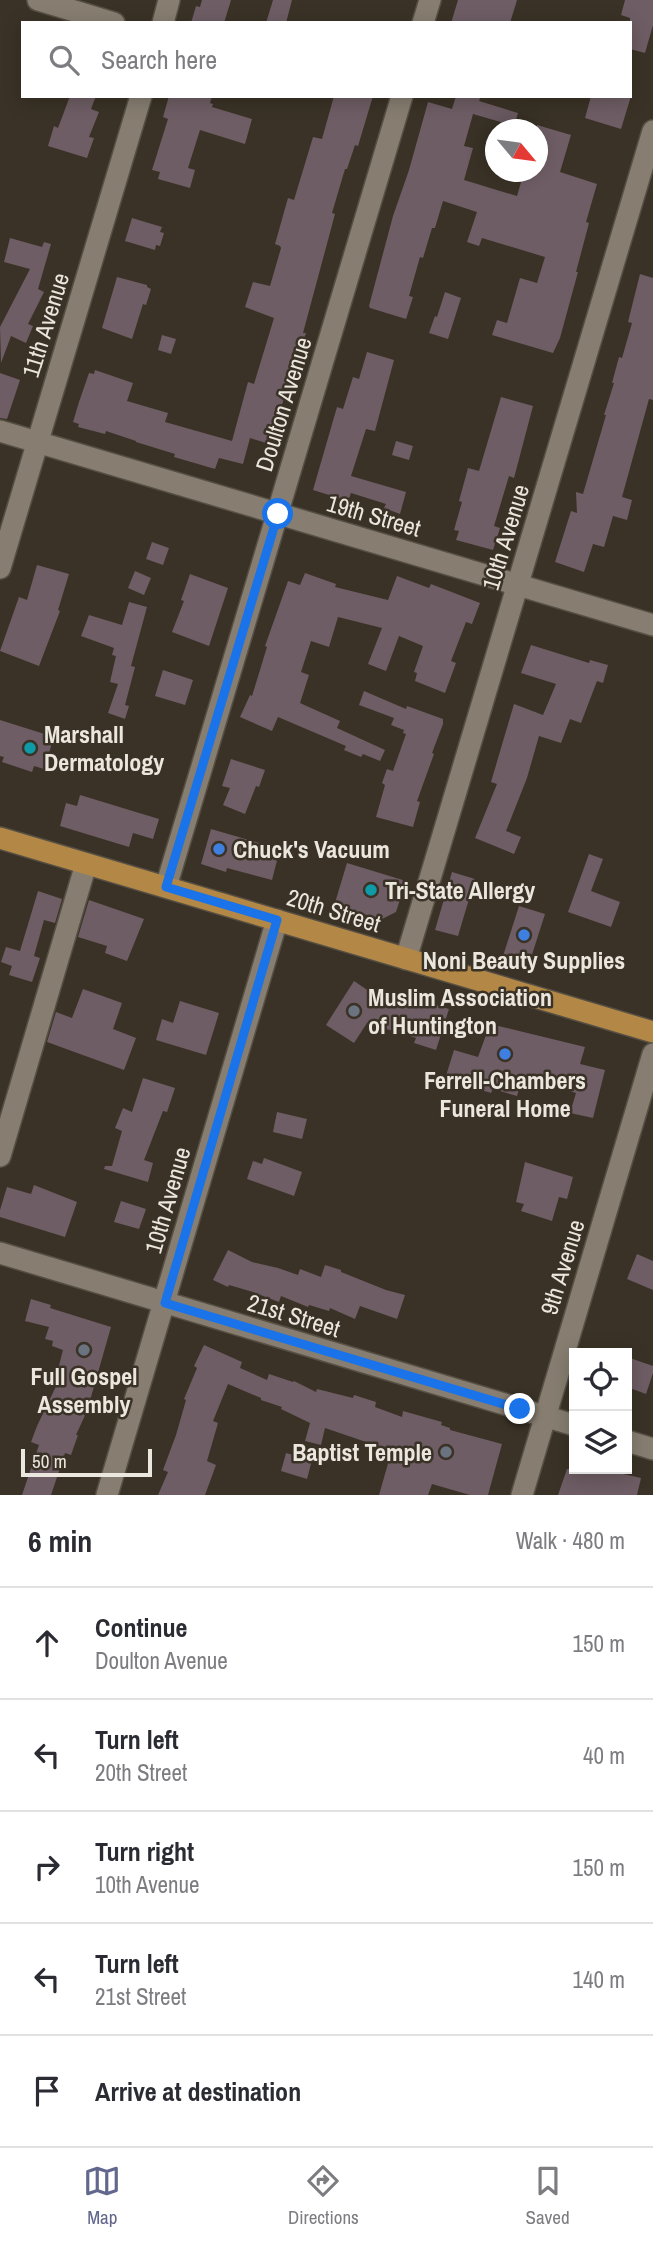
<!DOCTYPE html>
<meta charset="utf-8">
<style>
:root{--surface:#fff;--page:#f2f2f3;--text:#2b2b33;--muted:#7c7c81;--line:#e1e1e2;--accent:#62678d}
body{margin:0;font-family:"Archivo Narrow",sans-serif;background:var(--page);color:var(--text)}
.controls{position:absolute;right:21px;bottom:21px;display:grid;overflow:hidden;border-radius:0px;box-shadow:0 4px 18px #0003}
.controls button{width:63px;height:63px;display:grid;place-items:center;padding:0;border:0;border-bottom:2px solid var(--line);background:var(--surface);color:var(--text);font:35px sans-serif}
.compass{position:absolute;left:485px;top:119px;width:63px;height:63px;border-radius:50%;background:var(--surface);box-shadow:0 4px 18px #0003;rotate:119deg}
.scale{position:absolute;left:21px;bottom:18px;width:131px;box-sizing:border-box;padding-left:7px;border:4px solid #ebe6de;border-top:0;font-size:19px;line-height:24px;white-space:nowrap;color:#ebe6de;-webkit-text-stroke:5px #3a3226;paint-order:stroke}
.stop{position:absolute;width:21px;height:21px;margin:-16px;border:5px solid #1a73e8;border-radius:50%;background:#fff}
.stop.end{background:#1a73e8;border-color:#fff;box-shadow:0 2px 7px #0008}
.list{margin:0;padding:0;list-style:none}
h2{display:flex;justify-content:space-between;align-items:center;height:91px;margin:0;padding:0 28px;font-size:30px}
h2 small{font-size:23px;font-weight:400;color:var(--muted)}
.list li{display:grid;grid-template-columns:46px 1fr auto;gap:21px;align-items:center;box-sizing:border-box;height:112px;padding:0 28px;border-top:2px solid var(--line)}
.list b{display:block;font-size:26px;white-space:nowrap}
.list p{margin:0;font-size:23px;white-space:nowrap;color:var(--muted)}
.list em{font-size:23px;font-style:normal;color:var(--muted)}
.icon{flex:none;width:38px;height:38px;fill:none;stroke:currentColor;stroke-width:2;stroke-linecap:round;stroke-linejoin:round}
.map{position:relative;flex:none;width:653px;height:1495px;overflow:hidden}
.search{position:absolute;background:var(--surface);box-shadow:0 4px 18px #0003;left:21px;right:21px;top:21px;height:77px;display:flex;align-items:center;gap:18px;box-sizing:border-box;padding:0 24px;border-radius:0px;color:var(--muted);font-size:26px}
.sheet{height:651px;background:var(--surface)}
nav{display:flex;justify-content:space-around;align-items:center;box-sizing:border-box;height:98px;border-top:2px solid var(--line);background:var(--surface);font-size:19px;color:var(--muted)}
nav a{display:grid;justify-items:center;gap:4px}
nav .on{color:var(--accent)}
.map>svg:first-child{display:block}
.building{fill:#6e5d64}
.lines{fill:none;stroke-linecap:round;stroke-linejoin:round}
.minor-casing{stroke:#564f44;stroke-width:24}
.major-casing{stroke:#564f44;stroke-width:24}
.minor{stroke:#877e71;stroke-width:21}
.major{stroke:#b38745;stroke-width:21}
.route{stroke:#1a73e8;stroke-width:9}
.culture-dot{fill:#0f9aa8;stroke:#3a3226;stroke-width:2.5}
.shop-dot{fill:#3f7fe0;stroke:#3a3226;stroke-width:2.5}
.worship-dot{fill:#6b7280;stroke:#3a3226;stroke-width:2.5}
.labels{text-anchor:middle;dominant-baseline:central;stroke-width:5;stroke-linejoin:round;paint-order:stroke}
.street-label{font-size:24px;fill:#ebe6de;stroke:#3a3226}
.poi-label{font-size:24px;font-weight:bold;fill:#ebe6de;stroke:#3a3226;text-anchor:start}
</style>
<div class="map">
<svg width="653" height="1495" viewBox="0 0 653 1495">
<rect width="100%" height="100%" fill="#3a3226"/>
<g class="building">
<polygon points="202,0 231,0 224,23 191,23 196,6 200,7"/>
<polygon points="273,0 292,0 286,23 266,23"/>
<polygon points="458,0 517,0 510,23 451,23"/>
<polygon points="625,0 653,0 653,25 645,53 630,49 630,18 621,15"/>
<polygon points="70,96 96,96 91,109 99,112 89,137 94,138 87,158 48,146 54,126 58,128"/>
<polygon points="169,96 212,96 210,103 213,104 212,107 252,119 245,144 200,130 188,168 195,170 190,188 158,179 160,172 152,170 168,119 163,117"/>
<polygon points="334,96 373,96 358,146 355,145 347,169 345,169 332,213 335,214 303,333 306,333 285,394 272,442 266,440 266,443 250,438 243,464 219,458 215,469 174,457 175,454 136,442 136,441 106,431 105,434 78,427 79,424 73,422 79,402 89,373 94,374 95,370 133,383 127,401 168,413 165,422 232,441 248,382 254,384 274,318 245,307 253,282 270,286 281,248 280,246 275,244 288,198 294,200 313,137 322,139"/>
<polygon points="456,96 481,96 479,101 518,113 514,126 473,114 464,146 473,148 464,180 517,196 524,172 537,172 537,125 571,135 560,172 597,184 586,222 589,223 576,272 578,272 560,338 553,353 492,335 497,320 507,323 520,278 537,283 545,257 482,238 479,246 467,242 477,212 443,201 435,228 432,228 423,258 420,257 409,296 413,297 406,319 370,308 369,306 393,216 409,170 428,102 452,109"/>
<polygon points="591,96 631,96 621,129 585,118"/>
<polygon points="132,218 162,227 160,232 164,233 160,246 156,245 155,250 125,241"/>
<polygon points="10,238 42,247 44,242 51,244 38,289 44,292 28,324 33,326 26,343 11,336 1,363 0,327 30,269 4,262"/>
<polygon points="640,274 653,278 653,400 649,399 622,497 632,500 627,520 613,516 604,547 593,544 584,572 555,562 571,511 577,513 576,492 583,494 606,415 604,415 614,383 612,383 619,357 622,358 632,323 628,322"/>
<polygon points="117,277 147,285 147,287 151,289 146,305 143,304 132,339 102,328"/>
<polygon points="445,292 461,298 448,339 429,333 435,316 437,317"/>
<polygon points="162,335 176,339 171,354 158,350"/>
<polygon points="367,352 394,360 375,431 366,429 351,476 406,492 400,514 384,508 386,504 351,493 348,501 313,490 337,407 343,409 353,377 359,379"/>
<polygon points="0,373 20,380 7,419 0,418"/>
<polygon points="501,397 533,406 514,478 509,476 494,526 500,528 493,550 456,540 459,531 454,530 462,502 459,501 468,468 479,471"/>
<polygon points="396,441 413,446 409,460 392,455"/>
<polygon points="152,542 169,548 163,565 146,559"/>
<polygon points="37,565 69,574 58,610 60,611 39,666 0,651 19,597 27,600"/>
<polygon points="135,571 151,578 144,595 128,588"/>
<polygon points="305,573 336,584 335,587 388,600 397,576 429,588 431,584 480,603 472,624 466,622 451,661 456,663 445,693 415,681 417,673 414,672 423,646 399,636 386,671 368,664 382,628 338,617 329,647 311,641 301,672 309,675 300,703 340,721 337,728 385,750 380,761 363,754 361,757 344,750 346,746 278,717 272,731 240,717 250,695 252,696 267,647 265,646 288,581 300,585"/>
<polygon points="190,574 228,588 209,646 172,632 184,601 181,600"/>
<polygon points="129,602 147,607 131,666 135,667 125,705 129,706 125,719 108,713 118,684 110,682 116,656 112,655 114,648 81,636 89,615 122,625"/>
<polygon points="531,645 589,663 590,660 608,665 603,683 597,681 581,723 570,719 561,743 539,736 527,778 506,831 521,837 514,854 475,838 497,784 491,782 514,704 543,715 556,684 521,673"/>
<polygon points="163,670 193,680 185,705 155,696"/>
<polygon points="364,691 406,709 407,706 443,719 443,724 432,753 434,754 417,801 420,802 413,827 376,817 385,785 382,783 387,769 393,771 406,734 403,733 404,730 391,725 394,718 359,705"/>
<polygon points="0,720 54,737 44,769 34,766 32,772 2,762 4,757 0,756"/>
<polygon points="231,759 265,770 259,787 256,786 245,814 223,805 230,788 222,786"/>
<polygon points="80,795 159,819 153,839 133,833 129,847 60,826 66,803 77,806"/>
<polygon points="211,829 280,849 272,880 227,868 226,872 201,864"/>
<polygon points="589,854 603,859 591,891 620,902 611,927 568,912"/>
<polygon points="347,863 406,881 396,912 382,919 334,906"/>
<polygon points="452,872 475,879 458,936 435,930"/>
<polygon points="38,891 62,899 55,923 44,920 34,956 40,958 32,982 9,975 12,966 1,962 6,947 20,951"/>
<polygon points="89,900 144,919 127,961 105,953 107,946 78,937"/>
<polygon points="519,906 545,914 529,964 503,956"/>
<polygon points="354,981 391,1006 394,997 426,1007 427,1002 449,1009 436,1050 414,1043 416,1038 367,1023 354,1043 326,1025"/>
<polygon points="83,989 122,1003 113,1029 136,1038 124,1070 47,1042 56,1012 72,1018"/>
<polygon points="180,1001 219,1013 206,1055 156,1040 162,1019 173,1023"/>
<polygon points="490,1024 585,1047 580,1064 605,1070 593,1118 570,1113 576,1093 550,1085 551,1083 523,1076 517,1096 493,1089 491,1093 445,1079 454,1050 478,1057"/>
<polygon points="143,1078 175,1088 167,1112 163,1111 144,1160 153,1163 148,1182 104,1169 105,1166 112,1166 122,1131 115,1128 123,1108 132,1112"/>
<polygon points="277,1112 307,1119 302,1139 273,1132"/>
<polygon points="264,1158 302,1172 294,1196 247,1179 253,1161 262,1164"/>
<polygon points="525,1162 573,1177 567,1199 559,1197 552,1221 521,1211 524,1204 516,1202"/>
<polygon points="34,1185 77,1202 65,1237 0,1217 0,1210 7,1187 31,1194"/>
<polygon points="121,1201 146,1209 139,1229 114,1222"/>
<polygon points="228,1250 252,1262 278,1268 298,1275 300,1269 321,1277 325,1265 341,1270 341,1272 386,1290 405,1295 397,1319 360,1306 355,1319 330,1308 329,1311 309,1305 308,1307 281,1296 279,1302 253,1292 229,1285 228,1287 213,1280"/>
<polygon points="637,1254 653,1261 653,1290 627,1279"/>
<polygon points="31,1299 51,1305 50,1308 111,1327 87,1411 76,1435 78,1435 71,1455 65,1453 51,1495 22,1495 39,1445 31,1442 37,1426 60,1378 56,1377 63,1350 52,1346 53,1341 45,1339 49,1327 25,1321"/>
<polygon points="204,1345 242,1362 240,1368 267,1380 269,1374 293,1382 294,1381 316,1392 317,1389 353,1398 354,1395 376,1402 375,1407 402,1417 403,1411 442,1422 441,1425 450,1428 450,1430 502,1444 488,1495 470,1495 432,1484 428,1495 379,1495 391,1453 366,1442 325,1428 321,1445 305,1441 310,1423 281,1409 282,1407 261,1400 261,1398 228,1384 213,1421 218,1423 207,1461 216,1465 205,1495 158,1495 168,1472 163,1470 176,1435 186,1400 184,1399 197,1368 194,1366"/>
<polygon points="627,1357 653,1366 653,1373 646,1394 627,1387"/>
<polygon points="286,1453 312,1460 307,1479 281,1471"/>
<polygon points="567,1469 601,1469 641,1478 637,1495 558,1495"/>
</g>
<g class="lines">
<defs>
<g id="minor">
<polyline points="38,0 114,23"/>
<polyline points="163,23 169,0"/>
<polyline points="423,23 430,0"/>
<polyline points="0,431 653,625"/>
<polyline points="0,568 141,96"/>
<polyline points="166,887 402,96"/>
<polyline points="406,959 653,131"/>
<polyline points="0,1156 86,864"/>
<polyline points="0,1253 574,1425"/>
<polyline points="627,1441 653,1449"/>
<polyline points="107,1495 277,920"/>
<polyline points="522,1495 653,1054"/>
</g>
<polyline id="major" points="0,838 653,1032"/>
</defs>
<use href="#minor" class="minor-casing"/>
<use href="#major" class="major-casing"/>
<use href="#minor" class="minor"/>
<use href="#major" class="major"/>
</g>
<g class="lines">
<polyline class="route" points="278,514 166,887 277,920 165,1303 520,1409"/>
</g>
<g class="culture-dot">
<circle cx="30" cy="748" r="7"/>
<circle cx="371" cy="890" r="7"/>
</g>
<g class="shop-dot">
<circle cx="219" cy="849" r="7"/>
<circle cx="524" cy="935" r="7"/>
<circle cx="505" cy="1054" r="7"/>
</g>
<g class="worship-dot">
<circle cx="354" cy="1011" r="7"/>
<circle cx="84" cy="1350" r="7"/>
<circle cx="446" cy="1452" r="7"/>
</g>
<g class="labels">
<g class="street-label">
<text transform="translate(45 325) rotate(-73)">11th Avenue</text>
<text transform="translate(283 404) rotate(-73)">Doulton Avenue</text>
<text transform="translate(374 515) rotate(16)">19th Street</text>
<text transform="translate(505 537) rotate(-73)">10th Avenue</text>
<text transform="translate(334 910) rotate(17)">20th Street</text>
<text transform="translate(167 1200) rotate(-74)">10th Avenue</text>
<text transform="translate(562 1267) rotate(-73)">9th Avenue</text>
<text transform="translate(294 1315) rotate(17)">21st Street</text>
</g>
<g class="poi-label">
<text x="44" y="734">Marshall<tspan x="44" dy="28">Dermatology</tspan></text>
<text x="233" y="849">Chuck's Vacuum</text>
<text x="385" y="890">Tri-State Allergy</text>
<text x="524" y="960" text-anchor="middle">Noni Beauty Supplies</text>
<text x="368" y="997">Muslim Association<tspan x="368" dy="28">of Huntington</tspan></text>
<text x="505" y="1080" text-anchor="middle">Ferrell-Chambers<tspan x="505" dy="28">Funeral Home</tspan></text>
<text x="84" y="1376" text-anchor="middle">Full Gospel<tspan x="84" dy="28">Assembly</tspan></text>
<text x="432" y="1452" text-anchor="end">Baptist Temple</text>
</g>
</g>
</svg>
<div class="controls">
<button><svg class="icon" aria-label="locate" viewBox="0 0 24 24"><circle cx="12" cy="12" r="6"/><path d="M12 2v4M12 18v4M2 12h4M18 12h4"/></svg></button>
<button><svg class="icon" aria-label="layers" viewBox="0 0 24 24"><path d="M12 4l9 5-9 5-9-5zM3 14l9 5 9-5"/></svg></button>
</div>
<svg class="compass" viewBox="-18 -18 36 36"><path d="M0-13l5 13h-10z" fill="#e53935"/><path d="M0 13l5-13h-10z" fill="#7c7c81"/></svg>
<div class="scale">50 m</div>
<div class="stop" style="left:278px;top:514px"></div>
<div class="stop end" style="left:520px;top:1409px"></div>
<div class="search"><svg class="icon" aria-label="search" viewBox="0 0 24 24"><circle cx="10" cy="10" r="6"/><path d="M15 15l6 6"/></svg>Search here</div>
</div>
<section class="sheet">
<h2>6 min<small>Walk · 480 m</small></h2>
<ul class="list">
<li><svg class="icon" aria-label="ahead" viewBox="0 0 24 24"><path d="M12 20V5M6 11l6-6 6 6"/></svg><div><b>Continue</b><p>Doulton Avenue</p></div><em>150 m</em></li>
<li><svg class="icon" aria-label="left" viewBox="0 0 24 24"><path d="M17 20v-9H6M10 6l-5 5 5 5"/></svg><div><b>Turn left</b><p>20th Street</p></div><em>40 m</em></li>
<li><svg class="icon" aria-label="right" viewBox="0 0 24 24"><path d="M7 20v-9h11M14 6l5 5-5 5"/></svg><div><b>Turn right</b><p>10th Avenue</p></div><em>150 m</em></li>
<li><svg class="icon" aria-label="left" viewBox="0 0 24 24"><path d="M17 20v-9H6M10 6l-5 5 5 5"/></svg><div><b>Turn left</b><p>21st Street</p></div><em>140 m</em></li>
<li><svg class="icon" aria-label="arrive" viewBox="0 0 24 24"><path d="M6 21V4h12l-3 4 3 4H6"/></svg><div><b>Arrive at destination</b></div></li>
</ul>
</section>
<nav>
<a class="on"><svg class="icon" aria-label="map" viewBox="0 0 24 24"><path d="M3 6l6-2 6 2 6-2v14l-6 2-6-2-6 2zM9 4v14M15 6v14"/></svg>Map</a>
<a><svg class="icon" aria-label="directions" viewBox="0 0 24 24"><path d="M12 3l9 9-9 9-9-9zM9 14v-3h6M13 9l2 2-2 2"/></svg>Directions</a>
<a><svg class="icon" aria-label="saved" viewBox="0 0 24 24"><path d="M7 4h10v16l-5-4-5 4z"/></svg>Saved</a>
</nav>
